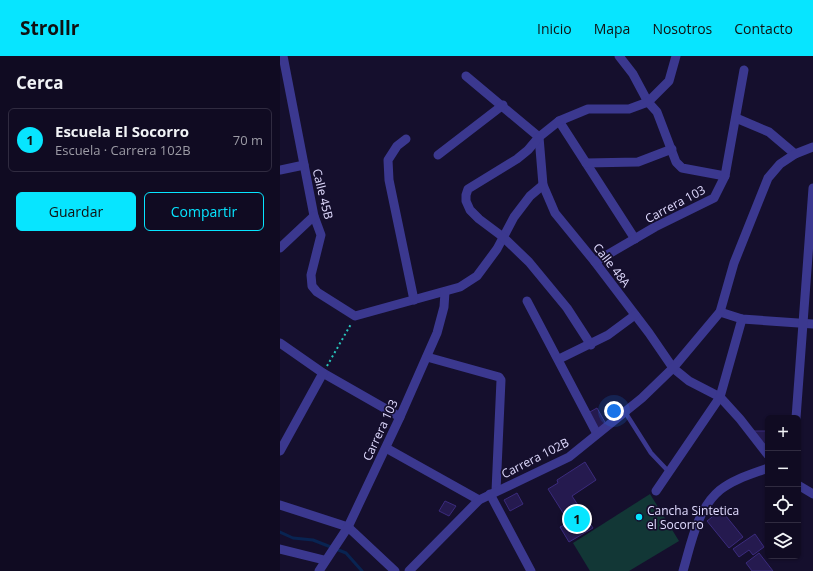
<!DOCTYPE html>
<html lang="es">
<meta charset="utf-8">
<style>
:root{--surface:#100b22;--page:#19142a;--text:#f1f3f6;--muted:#9c9ba5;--line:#302b40;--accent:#07e5ff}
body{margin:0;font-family:"Open Sans",sans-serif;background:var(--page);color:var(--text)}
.controls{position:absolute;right:12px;bottom:12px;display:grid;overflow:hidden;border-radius:6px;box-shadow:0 1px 3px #0004}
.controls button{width:36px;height:36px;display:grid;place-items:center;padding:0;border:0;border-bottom:1px solid var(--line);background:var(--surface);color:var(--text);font:20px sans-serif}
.you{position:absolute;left:334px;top:355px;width:14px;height:14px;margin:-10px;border:3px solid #fff;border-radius:50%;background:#1a73e8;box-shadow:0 0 0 6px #1a73e833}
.badge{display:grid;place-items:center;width:26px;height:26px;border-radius:50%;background:var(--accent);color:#111;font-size:13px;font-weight:700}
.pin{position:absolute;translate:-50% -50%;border:2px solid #fff;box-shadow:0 1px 4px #0006}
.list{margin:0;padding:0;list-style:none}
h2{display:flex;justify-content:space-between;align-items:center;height:52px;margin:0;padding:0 16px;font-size:17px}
h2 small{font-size:13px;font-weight:400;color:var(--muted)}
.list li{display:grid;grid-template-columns:26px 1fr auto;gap:12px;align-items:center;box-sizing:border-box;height:64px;margin:0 8px 8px;padding:0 8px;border:1px solid var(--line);border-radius:6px}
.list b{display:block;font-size:15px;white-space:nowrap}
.list p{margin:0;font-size:13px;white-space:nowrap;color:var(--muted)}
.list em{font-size:13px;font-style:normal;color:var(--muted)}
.actions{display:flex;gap:8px;padding:12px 16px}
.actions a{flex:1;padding:9px 0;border:1px solid var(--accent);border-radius:6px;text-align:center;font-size:14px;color:var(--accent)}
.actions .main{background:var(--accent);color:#111}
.icon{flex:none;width:22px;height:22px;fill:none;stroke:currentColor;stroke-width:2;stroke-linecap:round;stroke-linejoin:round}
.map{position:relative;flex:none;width:533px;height:515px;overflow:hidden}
header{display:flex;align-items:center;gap:24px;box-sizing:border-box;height:56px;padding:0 20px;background:var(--accent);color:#111}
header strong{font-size:19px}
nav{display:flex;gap:22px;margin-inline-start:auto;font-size:14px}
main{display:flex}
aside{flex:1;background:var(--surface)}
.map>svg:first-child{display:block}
.green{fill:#123736}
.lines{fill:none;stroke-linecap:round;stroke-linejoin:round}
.stream{stroke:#092452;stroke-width:3}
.building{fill:#251a4f;stroke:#3b2b7d}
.path{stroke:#28c6bd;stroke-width:2;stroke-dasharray:2 3;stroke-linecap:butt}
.lane{stroke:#3b388f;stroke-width:4.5}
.street{stroke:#3b388f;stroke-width:9}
.poi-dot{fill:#07e5ff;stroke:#150f2d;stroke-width:1.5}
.labels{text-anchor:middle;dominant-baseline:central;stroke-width:3.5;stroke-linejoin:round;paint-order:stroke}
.street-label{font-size:12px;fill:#e0dbff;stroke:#150f2d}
.poi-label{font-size:12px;fill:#e0dbff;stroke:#150f2d;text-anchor:start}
</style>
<header>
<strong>Strollr</strong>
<nav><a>Inicio</a><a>Mapa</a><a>Nosotros</a><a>Contacto</a></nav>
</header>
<main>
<aside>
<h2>Cerca<small></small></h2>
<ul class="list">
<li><span class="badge">1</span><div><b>Escuela El Socorro</b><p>Escuela · Carrera 102B</p></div><em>70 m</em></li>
</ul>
<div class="actions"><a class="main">Guardar</a><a>Compartir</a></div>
</aside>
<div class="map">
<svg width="533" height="515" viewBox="0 0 533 515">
<rect width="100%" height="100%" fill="#150f2d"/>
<polygon class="green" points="370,438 399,485 349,515 310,515 293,487"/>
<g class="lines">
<polyline class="stream" points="0,476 13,482 33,484 66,497 82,515"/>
</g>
<g class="building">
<polygon points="317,352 326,368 317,374 308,357"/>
<polygon points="469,375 488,375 488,388 481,388"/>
<polygon points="305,406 316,424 292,440 313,472 289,486 280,471 284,469 287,474 292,471 268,433 278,427 277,424"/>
<polygon points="237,437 243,448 230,455 224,444"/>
<polygon points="165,445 176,450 169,460 159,455"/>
<polygon points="441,454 463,481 449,492 427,465"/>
<polygon points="475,478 484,491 473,499 469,494 459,501 453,493"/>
<polygon points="479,497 493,515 472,515 466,507"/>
</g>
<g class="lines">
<polyline class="path" points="47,310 71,268"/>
<polyline class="lane" points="345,356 371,397 389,416"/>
<g class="street">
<polyline points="3,0 34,160 41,179 31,219 32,230 37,236 75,260 180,231 197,220 217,193 234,161 250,140 263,129"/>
<polyline points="339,0 353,18 368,46 377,56 396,106 402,112 445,120"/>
<polyline points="186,20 259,81 263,129 275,157 315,206 369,277 393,312 409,325 440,341 460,363 488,399"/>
<polyline points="456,62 489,76 515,98"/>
<polyline points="279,65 355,183"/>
<polyline points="126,83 117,90 108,104 109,124 134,244"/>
<polyline points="158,99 223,49"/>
<polyline points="306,107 358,106 392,93"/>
<polyline points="0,114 24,109"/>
<polyline points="0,192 34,160"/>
<polyline points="315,206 375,171 434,142 445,120 464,14"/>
<polyline points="247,245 317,378"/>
<polyline points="440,256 462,263 533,268"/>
<polyline points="0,287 43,317 120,361"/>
<polyline points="311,289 287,252 249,206 223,181 199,163 190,154 186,145 186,139 188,133 237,103 248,94 259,81 279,65 308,53 349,53 368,46 389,25 396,0"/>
<polyline points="147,301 219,321 221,324 216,435"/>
<polyline points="279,303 328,279 355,259"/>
<polyline points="516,362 533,132"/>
<polyline points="106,392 199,444"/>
<polyline points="0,395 43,317"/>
<polyline points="518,429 533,438"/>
<polyline points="376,435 440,341 462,263"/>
<polyline points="210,438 251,515"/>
<polyline points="0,449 68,471 115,515"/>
<polyline points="0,493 44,504"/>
<polyline points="39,515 68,471 120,361 157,277 164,251 165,236"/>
<polyline points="129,515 199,444 289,401 362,342 393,312 440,256 454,207 488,122 500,108 515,98 533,91"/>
<path d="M 403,515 C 411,488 417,453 440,434 C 454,423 472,418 488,412"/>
</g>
</g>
<circle class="poi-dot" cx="359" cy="461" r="4"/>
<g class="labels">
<g class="street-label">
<text transform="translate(43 138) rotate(76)">Calle 45B</text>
<text transform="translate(395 148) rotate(-28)">Carrera 103</text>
<text transform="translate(332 209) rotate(52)">Calle 48A</text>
<text transform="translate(100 374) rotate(-65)">Carrera 103</text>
<text transform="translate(255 402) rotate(-27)">Carrera 102B</text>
</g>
<g class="poi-label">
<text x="367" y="454">Cancha Sintetica<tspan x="367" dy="14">el Socorro</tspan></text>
</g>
</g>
</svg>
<div class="controls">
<button>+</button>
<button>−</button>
<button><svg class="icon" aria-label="locate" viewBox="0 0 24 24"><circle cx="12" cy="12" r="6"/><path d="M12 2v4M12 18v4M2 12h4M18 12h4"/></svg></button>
<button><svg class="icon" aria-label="layers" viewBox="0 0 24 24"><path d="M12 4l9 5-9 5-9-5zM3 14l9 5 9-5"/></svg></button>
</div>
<div class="you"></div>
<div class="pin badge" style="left:297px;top:463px">1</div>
</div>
</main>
